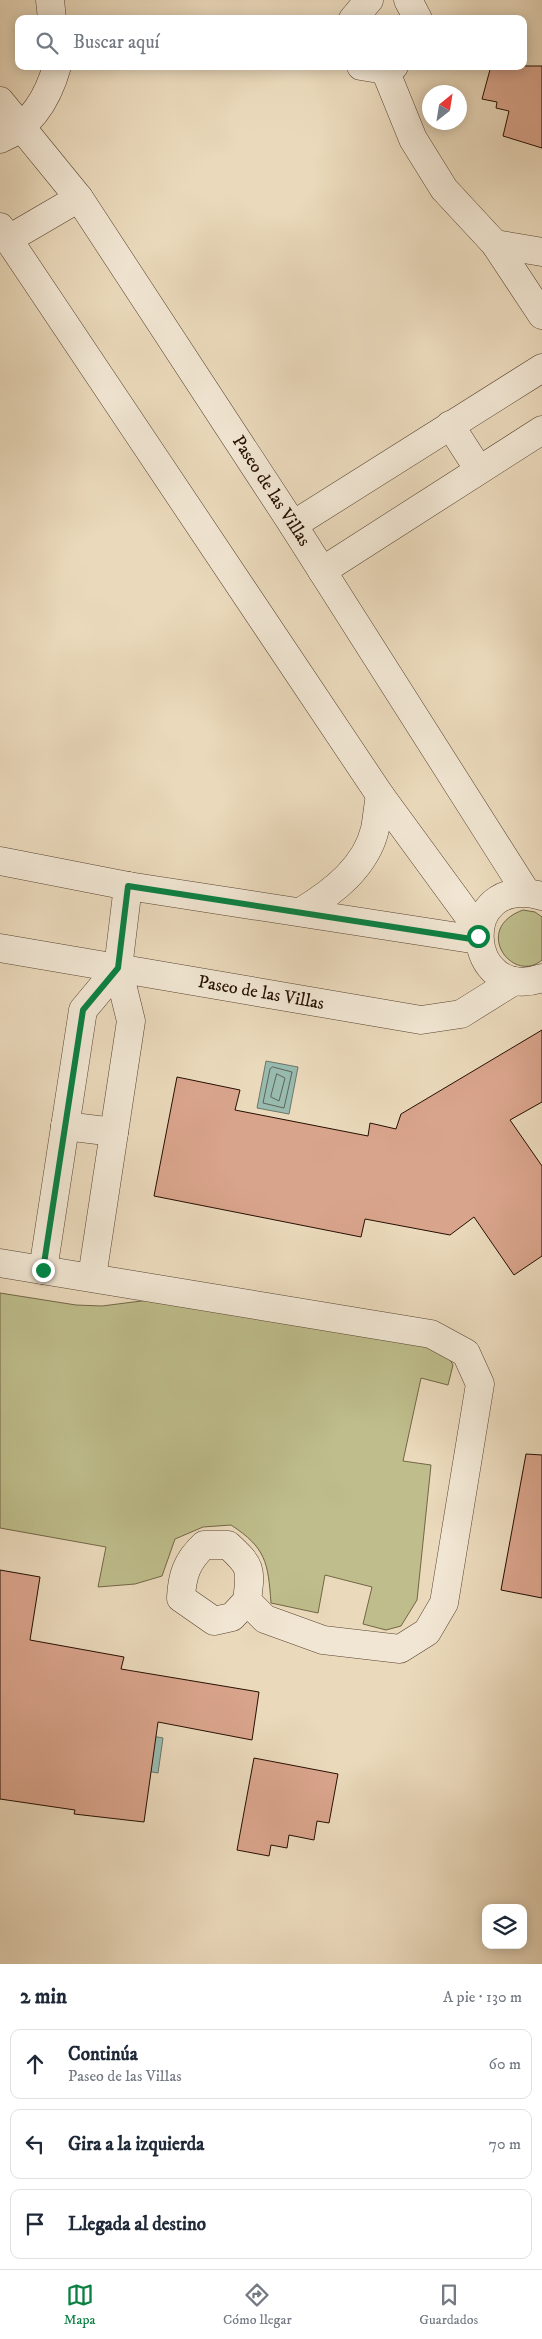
<!DOCTYPE html>
<html lang="es">
<meta charset="utf-8">
<style>
:root{--surface:#fff;--page:#f2f2f3;--text:#1f2937;--muted:#747a83;--line:#e0e1e3;--accent:#0b8043}
body{margin:0;font-family:"IM FELL DW Pica",serif;background:var(--page);color:var(--text)}
.controls{position:absolute;right:15px;bottom:15px;display:grid;overflow:hidden;border-radius:10px;box-shadow:0 2px 12px #0003}
.controls button{width:45px;height:45px;display:grid;place-items:center;padding:0;border:0;border-bottom:1px solid var(--line);background:var(--surface);color:var(--text);font:25px sans-serif}
.compass{position:absolute;left:422px;top:85px;width:45px;height:45px;border-radius:50%;background:var(--surface);box-shadow:0 2px 12px #0003;rotate:30deg}
.stop{position:absolute;width:15px;height:15px;margin:-11px;border:4px solid #0b8043;border-radius:50%;background:#fff}
.stop.end{background:#0b8043;border-color:#fff;box-shadow:0 1px 5px #0008}
.list{margin:0;padding:0;list-style:none}
h2{display:flex;justify-content:space-between;align-items:center;height:65px;margin:0;padding:0 20px;font-size:21px}
h2 small{font-size:16px;font-weight:400;color:var(--muted)}
.list li{display:grid;grid-template-columns:32px 1fr auto;gap:15px;align-items:center;box-sizing:border-box;height:70px;margin:0 10px 10px;padding:0 10px;border:1px solid var(--line);border-radius:10px}
.list b{display:block;font-size:19px;white-space:nowrap}
.list p{margin:0;font-size:16px;white-space:nowrap;color:var(--muted)}
.list em{font-size:16px;font-style:normal;color:var(--muted)}
.icon{flex:none;width:28px;height:28px;fill:none;stroke:currentColor;stroke-width:2;stroke-linecap:round;stroke-linejoin:round}
.map{position:relative;flex:none;width:542px;height:1964px;overflow:hidden}
.search{position:absolute;background:var(--surface);box-shadow:0 2px 12px #0003;left:15px;right:15px;top:15px;height:55px;display:flex;align-items:center;gap:12px;box-sizing:border-box;padding:0 18px;border-radius:10px;color:var(--muted);font-size:19px}
.sheet{height:305px;background:var(--surface)}
nav{display:flex;justify-content:space-around;align-items:center;box-sizing:border-box;height:70px;border-top:1px solid var(--line);background:var(--surface);font-size:14px;color:var(--muted)}
nav a{display:grid;justify-items:center;gap:2px}
nav .on{color:var(--accent)}
.map>svg:first-child{display:block}
.green{fill:#bebd8b;stroke:#726646}
.water{fill:#98baaf;stroke:#6a7669}
.lines{fill:none;stroke-linecap:round;stroke-linejoin:round}
.shore{stroke:#5f6458;stroke-width:1}
.building{fill:#d9a48c;stroke:#260f01}
.minor-casing{stroke:#574230;stroke-width:29}
.minor{stroke:#f1e6d3;stroke-width:28}
.route{stroke:#0b8043;stroke-width:6}
.labels{text-anchor:middle;dominant-baseline:central;stroke-width:4.5;stroke-linejoin:round;paint-order:stroke}
.street-label{font-size:18px;fill:#260f01;stroke:#f1e6d3}
</style>
<div class="map">
<svg width="542" height="1964" viewBox="0 0 542 1964">
<rect width="100%" height="100%" fill="#ead9bb"/>
<filter id="stains"><feTurbulence type="fractalNoise" baseFrequency=".004" numOctaves="4"/><feColorMatrix values="0 0 0 0 .2 0 0 0 0 .09 0 0 0 0 .02 0 0 0 .5 -.17"/></filter>
<radialGradient id="worn" r=".72"><stop offset=".6" stop-color="#630" stop-opacity="0"/><stop offset="1" stop-color="#630" stop-opacity=".3"/></radialGradient>
<g class="green">
<path d="M 523,910 L 535,912 L 542,917 L 542,960 C 513,985 471,929 523,910 Z"/>
<path d="M 0,1293 L 76,1305 L 102,1306 L 165,1298 L 426,1344 L 448,1356 L 453,1365 L 448,1385 L 421,1378 L 403,1461 L 431,1465 L 417,1600 L 401,1626 L 386,1630 L 363,1624 L 372,1587 L 325,1575 L 318,1613 L 271,1603 C 268,1562 266,1548 231,1525 L 203,1527 L 175,1539 L 162,1576 L 135,1584 L 98,1587 L 106,1547 L 0,1528 Z"/>
</g>
<g class="water">
<polygon points="266,1061 298,1067 289,1114 257,1108"/>
<polygon points="135,1733 163,1738 158,1773 129,1768"/>
</g>
<g class="lines">
<g class="shore">
<polygon points="273,1067 292,1072 284,1108 263,1103 270,1069"/>
<polygon points="277,1074 285,1078 279,1101 271,1097"/>
</g>
</g>
<g class="building">
<polygon points="491,66 542,66 542,148 503,136 509,111 496,108 497,102 482,99"/>
<polygon points="542,1030 542,1102 510,1120 542,1166 542,1256 514,1275 474,1217 450,1235 365,1219 361,1237 154,1196 177,1077 240,1090 235,1110 368,1136 370,1123 396,1129 401,1114"/>
<polygon points="526,1454 542,1455 542,1598 501,1590"/>
<polygon points="0,1570 40,1577 30,1640 124,1657 121,1669 259,1692 252,1740 158,1722 144,1822 74,1814 75,1810 0,1799"/>
<polygon points="254,1758 338,1774 329,1823 317,1821 314,1840 289,1835 287,1848 271,1845 269,1856 237,1850"/>
</g>
<g class="lines">
<defs>
<g id="minor">
<polyline points="50,0 52,19"/>
<polyline points="408,0 418,19"/>
<polyline points="353,19 369,0"/>
<polyline points="361,66 385,70 394,66"/>
<polyline points="385,70 413,139 444,189 495,244 542,315"/>
<polyline points="0,101 79,198 293,525 526,892"/>
<path d="M 0,139 C 32,126 48,98 57,66"/>
<polyline points="0,227 380,795 478,929"/>
<polyline points="7,240 79,198"/>
<polyline points="495,244 542,252"/>
<polyline points="450,425 479,470"/>
<polyline points="293,525 542,368"/>
<polyline points="322,571 542,430"/>
<polyline points="0,861 128,886 478,940"/>
<path d="M 542,896 C 454,872 464,1005 542,978"/>
<path d="M 302,911 C 333,892 366,867 375,829 C 377,818 378,806 380,795"/>
<polyline points="0,948 421,1020 461,1014 514,981"/>
<polyline points="65,1126 114,1132"/>
<path d="M 0,1263 L 431,1334 L 466,1353 L 480,1384 L 444,1603 L 427,1632 L 400,1649 L 323,1640 L 265,1619 L 247,1601 C 251,1569 252,1567 228,1545 L 204,1545 C 187,1561 182,1575 181,1598 L 214,1621 L 232,1617 L 247,1601"/>
<polyline points="43,1270 83,1010 118,968"/>
<polyline points="92,1277 131,1021 118,968 128,886"/>
</g>
</defs>
<use href="#minor" class="minor-casing"/>
<use href="#minor" class="minor"/>
</g>
<g class="lines">
<polyline class="route" points="43,1270 83,1010 118,968 128,886 478,940 478,936"/>
</g>
<g class="labels">
<g class="street-label">
<text transform="translate(271 491) rotate(57)">Paseo de las Villas</text>
<text transform="translate(261 993) rotate(10)">Paseo de las Villas</text>
</g>
</g>
<rect width="100%" height="100%" filter="url(#stains)"/>
<rect width="100%" height="100%" fill="url(#worn)"/>
</svg>
<div class="controls">
<button><svg class="icon" aria-label="layers" viewBox="0 0 24 24"><path d="M12 4l9 5-9 5-9-5zM3 14l9 5 9-5"/></svg></button>
</div>
<svg class="compass" viewBox="-18 -18 36 36"><path d="M0-13l5 13h-10z" fill="#e53935"/><path d="M0 13l5-13h-10z" fill="#747a83"/></svg>
<div class="stop" style="left:478px;top:936px"></div>
<div class="stop end" style="left:43px;top:1270px"></div>
<div class="search"><svg class="icon" aria-label="search" viewBox="0 0 24 24"><circle cx="10" cy="10" r="6"/><path d="M15 15l6 6"/></svg>Buscar aquí</div>
</div>
<section class="sheet">
<h2>2 min<small>A pie · 130 m</small></h2>
<ul class="list">
<li><svg class="icon" aria-label="ahead" viewBox="0 0 24 24"><path d="M12 20V5M6 11l6-6 6 6"/></svg><div><b>Continúa</b><p>Paseo de las Villas</p></div><em>60 m</em></li>
<li><svg class="icon" aria-label="left" viewBox="0 0 24 24"><path d="M17 20v-9H6M10 6l-5 5 5 5"/></svg><div><b>Gira a la izquierda</b></div><em>70 m</em></li>
<li><svg class="icon" aria-label="arrive" viewBox="0 0 24 24"><path d="M6 21V4h12l-3 4 3 4H6"/></svg><div><b>Llegada al destino</b></div></li>
</ul>
</section>
<nav>
<a class="on"><svg class="icon" aria-label="map" viewBox="0 0 24 24"><path d="M3 6l6-2 6 2 6-2v14l-6 2-6-2-6 2zM9 4v14M15 6v14"/></svg>Mapa</a>
<a><svg class="icon" aria-label="directions" viewBox="0 0 24 24"><path d="M12 3l9 9-9 9-9-9zM9 14v-3h6M13 9l2 2-2 2"/></svg>Cómo llegar</a>
<a><svg class="icon" aria-label="saved" viewBox="0 0 24 24"><path d="M7 4h10v16l-5-4-5 4z"/></svg>Guardados</a>
</nav>
